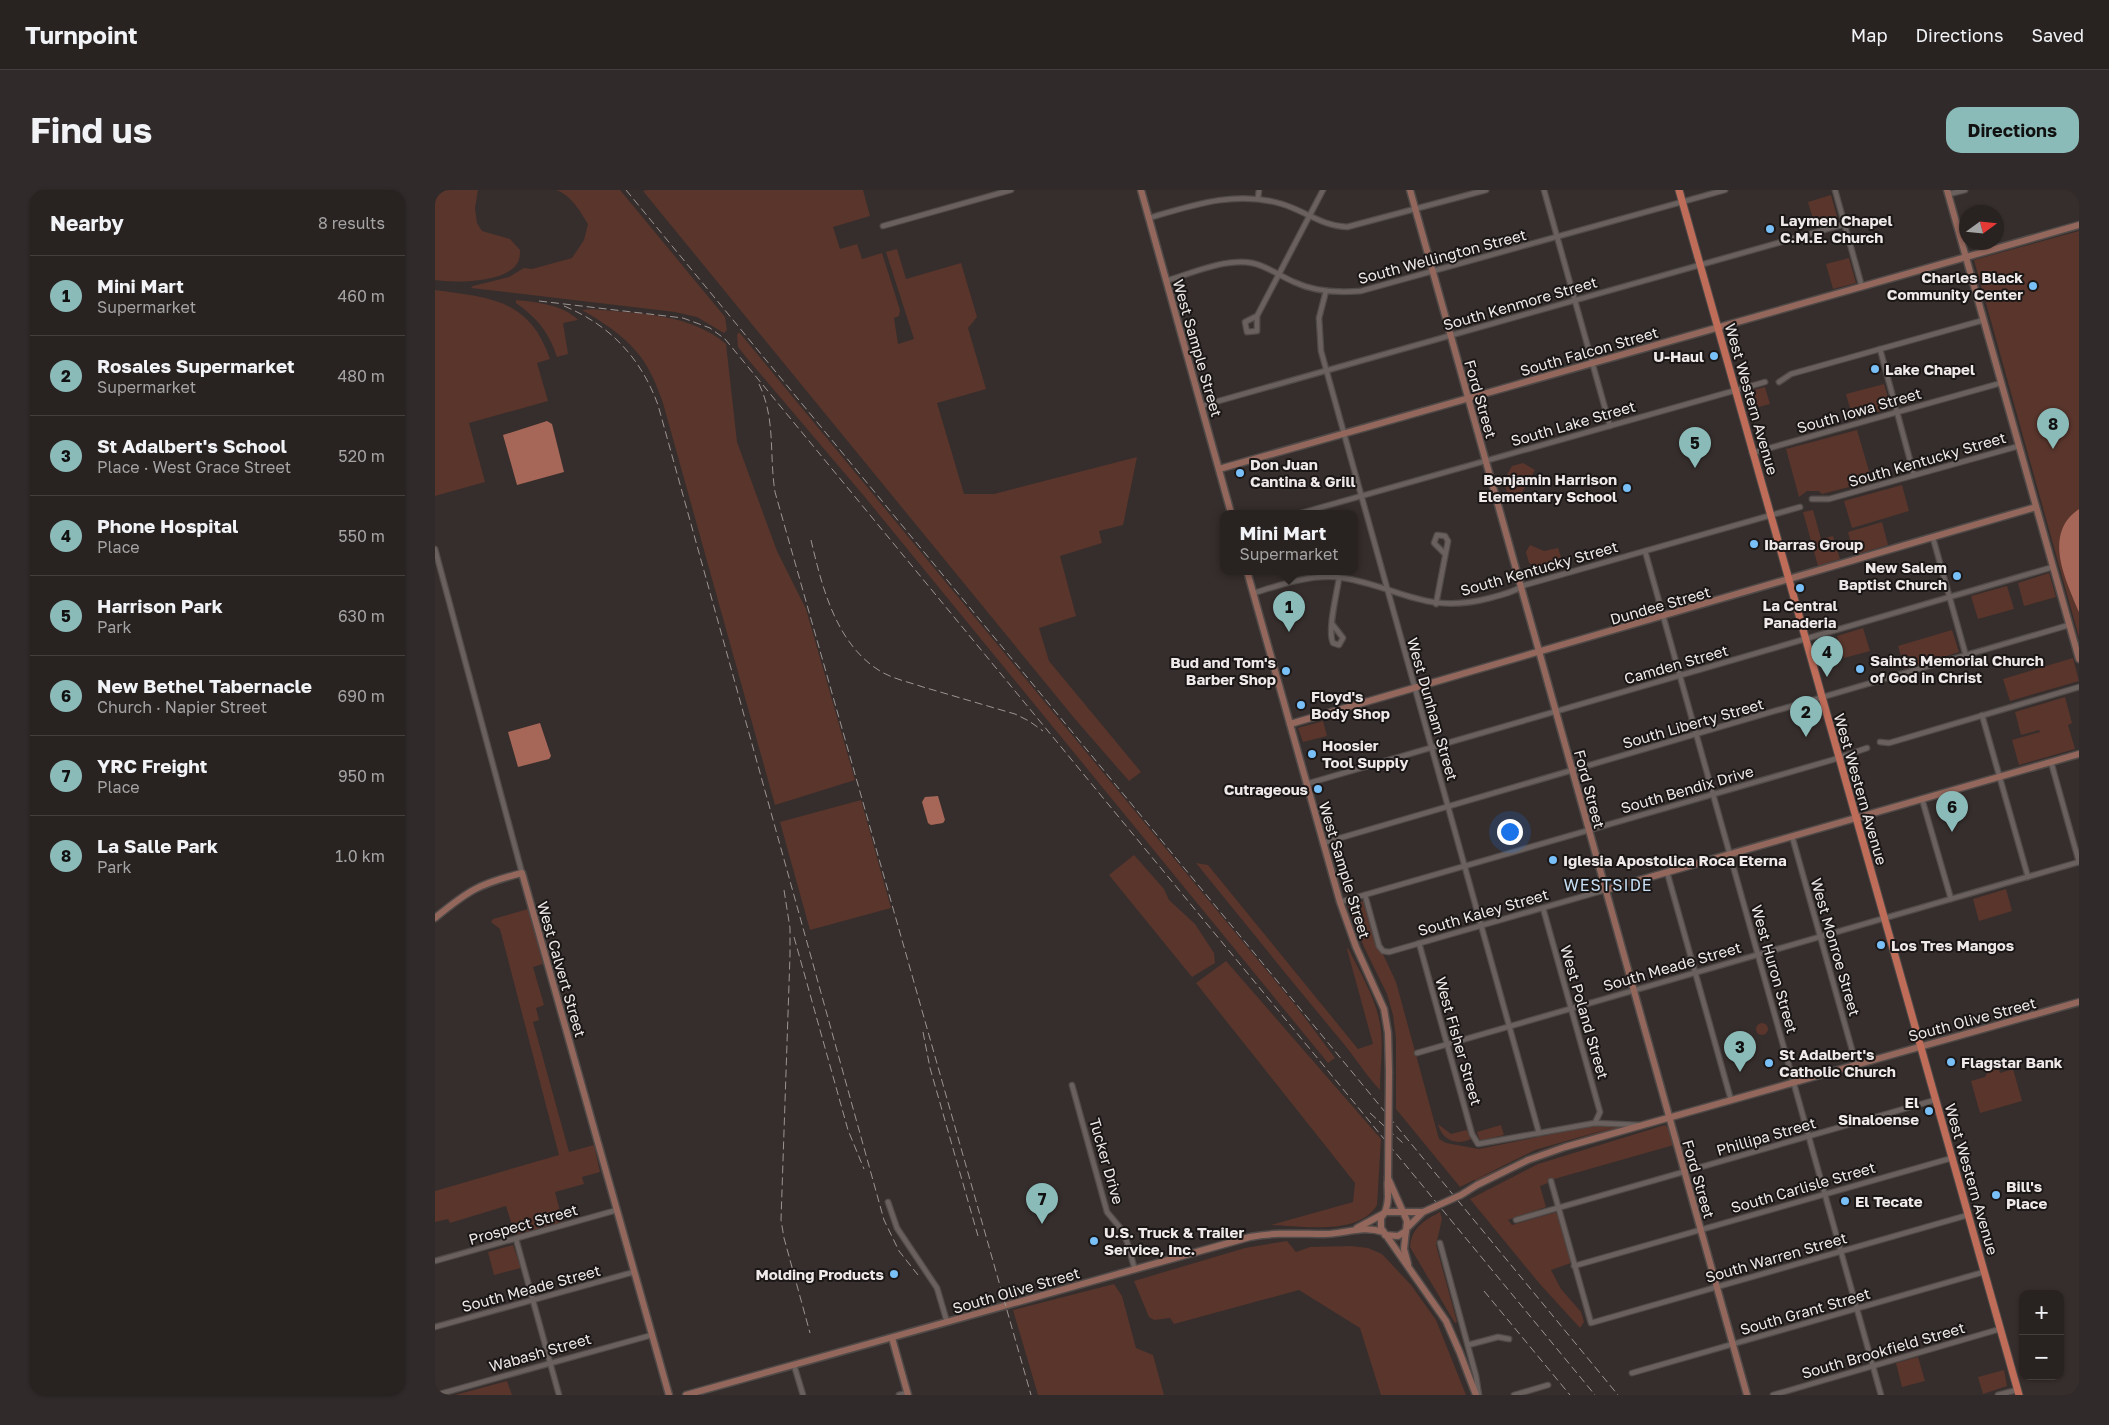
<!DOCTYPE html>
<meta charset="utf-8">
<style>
:root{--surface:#282221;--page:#302a2a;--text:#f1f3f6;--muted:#a5a4a5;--line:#443f3f;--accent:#8bbbb9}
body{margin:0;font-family:"Golos Text",sans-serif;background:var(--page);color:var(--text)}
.controls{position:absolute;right:15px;bottom:15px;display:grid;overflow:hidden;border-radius:10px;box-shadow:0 1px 4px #0004}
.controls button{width:45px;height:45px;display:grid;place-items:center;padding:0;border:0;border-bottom:1px solid var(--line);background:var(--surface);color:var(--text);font:25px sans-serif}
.compass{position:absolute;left:1524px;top:15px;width:45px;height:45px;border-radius:50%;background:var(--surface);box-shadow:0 1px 4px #0004;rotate:75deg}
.you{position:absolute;left:1074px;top:641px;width:18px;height:18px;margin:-12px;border:4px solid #fff;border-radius:50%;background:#1a73e8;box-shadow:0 0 0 8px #1a73e833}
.badge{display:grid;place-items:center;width:32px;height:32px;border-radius:50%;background:var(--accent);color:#111;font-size:16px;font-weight:700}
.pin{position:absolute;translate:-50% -41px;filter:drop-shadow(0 1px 2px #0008)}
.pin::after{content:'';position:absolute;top:26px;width:18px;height:15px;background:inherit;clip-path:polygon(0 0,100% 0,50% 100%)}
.popup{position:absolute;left:785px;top:320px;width:138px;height:65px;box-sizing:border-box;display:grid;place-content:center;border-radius:10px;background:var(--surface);filter:drop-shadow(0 1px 4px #0005);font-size:16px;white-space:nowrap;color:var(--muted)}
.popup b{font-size:19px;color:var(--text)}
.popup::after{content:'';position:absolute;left:50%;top:100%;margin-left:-10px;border:10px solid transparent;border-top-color:var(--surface)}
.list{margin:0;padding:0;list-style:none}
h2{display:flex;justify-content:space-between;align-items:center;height:65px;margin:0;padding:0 20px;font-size:21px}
h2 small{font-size:16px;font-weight:400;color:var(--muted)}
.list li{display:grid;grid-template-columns:32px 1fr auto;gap:15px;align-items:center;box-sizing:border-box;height:80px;padding:0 20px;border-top:1px solid var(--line)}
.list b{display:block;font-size:19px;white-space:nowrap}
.list p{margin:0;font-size:16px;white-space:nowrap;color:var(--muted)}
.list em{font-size:16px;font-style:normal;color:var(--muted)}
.map{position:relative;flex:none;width:1644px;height:1205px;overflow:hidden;border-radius:15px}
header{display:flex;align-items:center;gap:30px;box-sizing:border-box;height:70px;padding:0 25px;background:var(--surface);border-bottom:1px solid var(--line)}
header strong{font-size:24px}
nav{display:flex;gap:28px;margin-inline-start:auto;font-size:18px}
.intro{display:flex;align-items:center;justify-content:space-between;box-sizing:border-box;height:120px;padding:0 30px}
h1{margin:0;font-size:35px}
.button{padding:12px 22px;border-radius:15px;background:var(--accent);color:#111;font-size:18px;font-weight:700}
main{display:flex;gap:30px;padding:0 30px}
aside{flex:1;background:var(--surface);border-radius:15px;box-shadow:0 1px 4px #0004}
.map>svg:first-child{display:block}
.green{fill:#59352c}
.water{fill:#a66758}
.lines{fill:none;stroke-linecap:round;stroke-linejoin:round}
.street-casing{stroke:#504a48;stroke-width:7}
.secondary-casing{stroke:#504a48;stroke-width:9}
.primary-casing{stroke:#504a48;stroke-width:9}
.street{stroke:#6a615f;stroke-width:4.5}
.secondary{stroke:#94675c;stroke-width:6}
.primary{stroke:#bf6c59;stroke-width:7}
.rail{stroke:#9b9493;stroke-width:1;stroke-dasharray:8 4;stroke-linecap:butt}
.secondary-bridge-casing{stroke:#504a48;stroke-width:9;stroke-linecap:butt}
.secondary-bridge{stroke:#94675c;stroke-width:6}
.poi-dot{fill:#79bff8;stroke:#1b1717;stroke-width:2}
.labels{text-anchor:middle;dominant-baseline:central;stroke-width:4;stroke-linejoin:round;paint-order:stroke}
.poi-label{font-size:15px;font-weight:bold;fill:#efeae9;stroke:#1b1717;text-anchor:start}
.street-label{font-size:15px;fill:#efeae9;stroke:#1b1717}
.neighbourhood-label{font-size:16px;letter-spacing:1px;fill:#c7e0f5;stroke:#1b1717}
</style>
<header>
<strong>Turnpoint</strong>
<nav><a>Map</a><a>Directions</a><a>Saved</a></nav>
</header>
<div class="intro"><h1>Find us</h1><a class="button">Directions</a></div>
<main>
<aside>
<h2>Nearby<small>8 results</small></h2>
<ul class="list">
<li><span class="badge">1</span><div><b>Mini Mart</b><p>Supermarket</p></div><em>460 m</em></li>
<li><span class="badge">2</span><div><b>Rosales Supermarket</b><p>Supermarket</p></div><em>480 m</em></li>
<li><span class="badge">3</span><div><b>St Adalbert's School</b><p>Place · West Grace Street</p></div><em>520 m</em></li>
<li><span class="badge">4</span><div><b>Phone Hospital</b><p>Place</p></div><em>550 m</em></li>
<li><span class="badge">5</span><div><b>Harrison Park</b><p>Park</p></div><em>630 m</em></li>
<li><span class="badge">6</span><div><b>New Bethel Tabernacle</b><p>Church · Napier Street</p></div><em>690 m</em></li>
<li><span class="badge">7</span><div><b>YRC Freight</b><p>Place</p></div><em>950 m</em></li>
<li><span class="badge">8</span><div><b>La Salle Park</b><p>Park</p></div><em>1.0 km</em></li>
</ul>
</aside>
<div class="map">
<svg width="1644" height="1205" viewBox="0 0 1644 1205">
<rect width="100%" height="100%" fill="#362e2c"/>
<g class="green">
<path d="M 0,0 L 43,0 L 40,18 L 42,33 L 47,41 L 75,49 L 85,60 C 85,63 85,69 83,72 C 73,93 19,93 0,90 Z"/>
<path d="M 121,0 L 185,0 L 290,127 L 292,140 L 289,143 L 262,127 L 240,122 L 36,98 L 38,96 L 74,87 L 89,78 L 97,79 L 137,68 L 149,50 L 153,34 C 145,21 136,5 121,0 Z"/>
<polygon points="212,0 428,0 435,26 398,37 405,59 422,54 427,69 447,63 465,120 464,126 459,128 463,154 479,149 451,62 462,59 471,89 526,73 542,127 533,138 551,199 502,213 529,304 559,304 702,267 688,335 664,341 667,353 625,366 641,426 604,438 614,471 706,582 694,591 640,529 208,1"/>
<polygon points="1396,5 1403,30 1380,36 1373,12"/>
<polygon points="1644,41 1644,447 1539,70"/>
<polygon points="1414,68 1421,93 1398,99 1391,74"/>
<path d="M 0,100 C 55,108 94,108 115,169 L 102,173 L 113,211 L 34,233 L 50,292 L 0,306 Z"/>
<path d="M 81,110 C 101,112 129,115 143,130 L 128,133 L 133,164 L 122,167 C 114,142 102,128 81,113 Z"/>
<path d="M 158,119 C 203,124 255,123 291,154 L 302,252 L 342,361 L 371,419 L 420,590 L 340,615 L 228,213 C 224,202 220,191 214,180 C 201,154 172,134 147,120 Z"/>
<polygon points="304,142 861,816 900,868 893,873 429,306 311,167 303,157 302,145"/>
<polygon points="1449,194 1456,218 1418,229 1411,204"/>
<polygon points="1330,197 1335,214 1320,218 1315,201"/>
<polygon points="1422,240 1437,291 1387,304 1384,301 1372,301 1364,307 1351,259"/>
<polygon points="1088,273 1100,280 1082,311 1073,306 1069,290 1077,276"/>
<polygon points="1467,295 1474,321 1417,338 1409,311"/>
<polygon points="1378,320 1386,349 1398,346 1405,369 1383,376 1368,322"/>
<polygon points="1447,332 1453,355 1419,365 1413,342"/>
<polygon points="1095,355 1109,361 1123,358 1127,370 1102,377 1094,373 1091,362"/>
<polygon points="1614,383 1621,407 1589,416 1583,393"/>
<polygon points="1572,396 1579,419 1543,429 1536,406"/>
<polygon points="1428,438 1435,461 1409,468 1402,446"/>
<polygon points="1517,440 1524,462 1470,479 1463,456"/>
<polygon points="1638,468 1644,491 1575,511 1568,489"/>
<polygon points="1630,507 1637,533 1633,535 1640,559 1584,575 1577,550 1605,542 1604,540 1586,545 1580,522"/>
<polygon points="888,531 892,546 868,552 863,538"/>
<polygon points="426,610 456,718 375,740 345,632"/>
<polygon points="699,665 729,699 734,710 760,734 779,763 780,773 757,787 674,685"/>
<path d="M 761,673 L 773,675 L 923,859 L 938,854 L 912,759 L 913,758 C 926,785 943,811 946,841 C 948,861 945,880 945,900 C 929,883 918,864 903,847 C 855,789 808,731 761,673 Z"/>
<polygon points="1571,699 1577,721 1544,731 1538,709"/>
<polygon points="929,711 943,759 947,762 961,792 1004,949 1011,953 1044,959 1162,935 1183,936 1100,960 1025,997 961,919 961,848 958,825 952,804 929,757 913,716"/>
<polygon points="93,719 108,774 98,777 109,815 101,818 104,830 98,832 134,962 159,955 165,982 147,987 149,994 120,1002 128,1032 80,1045 71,1016 15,1033 13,1029 0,1032 0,1001 124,965 65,739 56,732 58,729"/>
<path d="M 791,771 L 946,949 L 942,1015 C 924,1046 868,1036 836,1035 L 918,1012 L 920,993 L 761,793 Z"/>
<circle cx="1327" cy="839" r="6"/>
<polygon points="1561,868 1565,883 1578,879 1587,911 1545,923 1536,891 1550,887"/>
<path d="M 1003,934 L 1016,944 L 1031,940 L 1035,942 L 1036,949 C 1021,956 1007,950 1003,934 Z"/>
<polygon points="1066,935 1069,945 1045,951 1042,942"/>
<polygon points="1185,935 1193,936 1112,960 1043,991 1039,990 1107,960"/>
<polygon points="1230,935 1234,939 1239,955 1112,991 1113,993 1105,996 1111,1017 1073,1030 1077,1035 1122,1022 1136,1073 1116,1080 1126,1099 1146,1122 1149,1132 1145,1138 1104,1093 1035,1009 1103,974"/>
<path d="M 1005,1022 L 1007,1029 L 1001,1055 L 1022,1132 L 1020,1133 L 975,1057 C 977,1037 989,1031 1005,1022 Z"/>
<polygon points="852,1051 861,1062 875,1057 916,1056 933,1058 947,1064 976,1095 1001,1130 1031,1205 946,1205 925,1138 864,1100 739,1134 735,1128 719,1130 714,1127 699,1091 810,1058"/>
<polygon points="78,1055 86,1078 59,1085 53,1062"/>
<polygon points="679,1094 687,1106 701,1158 718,1165 729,1205 603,1205 578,1120"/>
<polygon points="1483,1167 1490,1191 1467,1197 1461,1173"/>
<polygon points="1569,1180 1572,1196 1548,1204 1543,1187"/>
<polygon points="72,1191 77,1205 20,1205"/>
</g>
<g class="water">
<polygon points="112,231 117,234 129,282 82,295 68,245"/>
<path d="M 1644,319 L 1644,422 C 1631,390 1607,344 1644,319 Z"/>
<polygon points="105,533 116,566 114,569 83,577 73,542"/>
<polygon points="503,606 510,630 508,633 496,635 493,633 487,612 490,607"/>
</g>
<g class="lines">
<defs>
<g id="street">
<polyline points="1109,0 1175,236"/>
<polyline points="1400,0 1427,97"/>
<polyline points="1514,4 1530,0"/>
<polyline points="823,8 824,0"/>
<path d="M 714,28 C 758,15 801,0 847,14 C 870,21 887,36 912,37 L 1051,0"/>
<polyline points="448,36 576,0"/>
<path d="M 731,91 C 757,83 790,68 817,73 C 832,76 845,86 859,92 C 880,102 903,103 926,101 L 1290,0"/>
<polyline points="891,101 884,128 886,161 1104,943"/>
<polyline points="822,126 810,132 812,142 822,141 822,126 888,0"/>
<polyline points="1445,159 1479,285"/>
<polyline points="1344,192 1356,184 1549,130"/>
<polyline points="766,216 1410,34"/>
<polyline points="1317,263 1566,193"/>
<polyline points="1377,309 1394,309 1584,256"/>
<polyline points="866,323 1330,192"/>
<polyline points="1498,348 1531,466"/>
<polyline points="0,359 87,683"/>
<polyline points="1210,361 1446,1205"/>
<path d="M 819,403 C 845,395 873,385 901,387 C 961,394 987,426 1055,408 C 1067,405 1079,402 1090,395 L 1365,317"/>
<polyline points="1001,414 1013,351 1010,346 1002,345 999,353 1010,364"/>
<path d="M 898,435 L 908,448 L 904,455 L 898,453 C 892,441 902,403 904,388"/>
<polyline points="1547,525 1593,687"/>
<polyline points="1445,552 1454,553 1644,497"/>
<polyline points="1616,572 1644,672"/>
<polyline points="871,594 1618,377"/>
<polyline points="1487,609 1516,709"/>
<polyline points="1357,646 1421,874"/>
<polyline points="888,653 1634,435"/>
<polyline points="1232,682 1296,910"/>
<polyline points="930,705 944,756 948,761 954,762 1170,700"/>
<polyline points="905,712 1397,570 1432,558"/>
<polyline points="1108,718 1165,922 1160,933"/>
<polyline points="984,753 1037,944 1043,954 1160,933 1204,935"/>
<polyline points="982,863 1644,672"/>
<polyline points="637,895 672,1022 687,1040 692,1052 700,1080"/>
<polyline points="1116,991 1156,1133 1533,1025"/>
<polyline points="453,1012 462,1038 502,1098 512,1132"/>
<polyline points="1081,1030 1500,910"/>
<polyline points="81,1049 124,1205"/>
<polyline points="1005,1053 1041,1186 1044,1205"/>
<polyline points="0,1071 182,1020"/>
<polyline points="1139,1076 1517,968"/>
<polyline points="0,1137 199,1082"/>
<polyline points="1033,1155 1063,1147 1074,1149"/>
<polyline points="359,1175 368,1205"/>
<polyline points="1197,1183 1549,1082"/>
<polyline points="1,1205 217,1145"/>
<polyline points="464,1205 472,1203"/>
<polyline points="1079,1205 1113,1195"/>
<polyline points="1338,1205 1565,1139"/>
<polyline points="1563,1205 1582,1200"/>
</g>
<g id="secondary">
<polyline points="706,0 796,323"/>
<polyline points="975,0 1312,1205"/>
<polyline points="1512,0 1644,469"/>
<polyline points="784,279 1644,35"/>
<polyline points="812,381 905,712 921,757 949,819 953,843 954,882"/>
<polyline points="855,534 1601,317"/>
<polyline points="1170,700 1644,564"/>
<path d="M 0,728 C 34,700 44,694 87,683 L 234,1205"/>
<polyline points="953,988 972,1031 969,1059 973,1074"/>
<polyline points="1042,995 1093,970 1130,957 1644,812"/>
<path d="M 950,1022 C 956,1006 951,1003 953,988"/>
<polyline points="988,1022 950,1022 946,1028 946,1038 1011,1131 1025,1163 1041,1205"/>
<polyline points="973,1037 988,1022"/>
<polyline points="922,1038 948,1024"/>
<polyline points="950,1045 963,1046 971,1041"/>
<polyline points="457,1148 473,1205"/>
<path d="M 251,1205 L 815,1047 C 840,1042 864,1044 890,1044 C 910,1044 927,1035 948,1042"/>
</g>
<polyline id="primary" points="1244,0 1584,1205"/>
</defs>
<use href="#street" class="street-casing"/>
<use href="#secondary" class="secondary-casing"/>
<use href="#primary" class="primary-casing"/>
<use href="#street" class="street"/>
<use href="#secondary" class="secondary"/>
<use href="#primary" class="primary"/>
<g class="rail">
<polyline points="191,0 1183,1205"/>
<polyline points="104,111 248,128 275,138 290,149 1160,1205"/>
<path d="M 129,116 C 175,135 206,168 223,215 L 449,1030 L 464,1061 L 483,1085"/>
<path d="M 324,194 C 341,229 334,265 340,302 L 596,1205"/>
<path d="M 376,350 C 387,397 401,454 445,481 C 458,489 474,492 488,497 C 519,506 549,515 580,524 L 594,531 L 608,541"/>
<polyline points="349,700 355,738 355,765 346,1030 349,1048 375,1143"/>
<polyline points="359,747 413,940 429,979"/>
<polyline points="488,842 495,878 543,1046"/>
<polyline points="935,923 968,953"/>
<polyline points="1049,1101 1135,1205"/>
</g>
<defs>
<g id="secondary-bridge">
<polyline points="953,988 954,882"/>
<polyline points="988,1022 1026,1005 1042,995"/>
</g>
</defs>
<use href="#secondary-bridge" class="secondary-bridge-casing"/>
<use href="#secondary-bridge" class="secondary-bridge"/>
</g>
<g class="poi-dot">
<circle cx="1335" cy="39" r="5"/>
<circle cx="1598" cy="96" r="5"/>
<circle cx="1279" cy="166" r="5"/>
<circle cx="1440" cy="179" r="5"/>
<circle cx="805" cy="283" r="5"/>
<circle cx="1192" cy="298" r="5"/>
<circle cx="1319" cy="354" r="5"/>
<circle cx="1522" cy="386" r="5"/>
<circle cx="1365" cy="398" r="5"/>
<circle cx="1425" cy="479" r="5"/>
<circle cx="851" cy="481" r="5"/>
<circle cx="866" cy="515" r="5"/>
<circle cx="877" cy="564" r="5"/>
<circle cx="883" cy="599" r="5"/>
<circle cx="1118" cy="670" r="5"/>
<circle cx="1446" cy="755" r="5"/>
<circle cx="1516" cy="872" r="5"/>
<circle cx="1334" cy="873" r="5"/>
<circle cx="1494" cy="921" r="5"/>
<circle cx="1561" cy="1005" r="5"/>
<circle cx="1410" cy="1011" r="5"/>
<circle cx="659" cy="1051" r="5"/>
<circle cx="459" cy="1084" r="5"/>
</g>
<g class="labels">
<g class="poi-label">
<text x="1345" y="30">Laymen Chapel<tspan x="1345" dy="17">C.M.E. Church</tspan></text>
<text x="1588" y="87" text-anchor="end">Charles Black<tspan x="1588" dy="17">Community Center</tspan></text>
<text x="1269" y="166" text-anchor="end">U-Haul</text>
<text x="1450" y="179">Lake Chapel</text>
<text x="815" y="274">Don Juan<tspan x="815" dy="17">Cantina &amp; Grill</tspan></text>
<text x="1182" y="289" text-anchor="end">Benjamin Harrison<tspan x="1182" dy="17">Elementary School</tspan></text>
<text x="1329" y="354">Ibarras Group</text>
<text x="1512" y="377" text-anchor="end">New Salem<tspan x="1512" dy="17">Baptist Church</tspan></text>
<text x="1365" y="415" text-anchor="middle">La Central<tspan x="1365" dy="17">Panaderia</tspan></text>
<text x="1435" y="470">Saints Memorial Church<tspan x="1435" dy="17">of God in Christ</tspan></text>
<text x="841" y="472" text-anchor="end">Bud and Tom's<tspan x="841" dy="17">Barber Shop</tspan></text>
<text x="876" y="506">Floyd's<tspan x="876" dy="17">Body Shop</tspan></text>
<text x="887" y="555">Hoosier<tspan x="887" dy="17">Tool Supply</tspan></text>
<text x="873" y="599" text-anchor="end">Cutrageous</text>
<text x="1128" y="670">Iglesia Apostolica Roca Eterna</text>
<text x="1456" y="755">Los Tres Mangos</text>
<text x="1344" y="864">St Adalbert's<tspan x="1344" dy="17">Catholic Church</tspan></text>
<text x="1526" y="872">Flagstar Bank</text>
<text x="1484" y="912" text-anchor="end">El<tspan x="1484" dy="17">Sinaloense</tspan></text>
<text x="1571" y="996">Bill's<tspan x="1571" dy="17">Place</tspan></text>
<text x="1420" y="1011">El Tecate</text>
<text x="669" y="1042">U.S. Truck &amp; Trailer<tspan x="669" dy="17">Service, Inc.</tspan></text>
<text x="449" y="1084" text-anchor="end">Molding Products</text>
</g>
<g class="street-label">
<text transform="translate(1007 66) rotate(-15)">South Wellington Street</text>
<text transform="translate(1085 113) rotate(-16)">South Kenmore Street</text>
<text transform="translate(763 158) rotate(74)">West Sample Street</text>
<text transform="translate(1154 161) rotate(-16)">South Falcon Street</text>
<text transform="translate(1046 209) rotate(74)">Ford Street</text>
<text transform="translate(1317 209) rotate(74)">West Western Avenue</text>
<text transform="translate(1424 220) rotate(-16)">South Iowa Street</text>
<text transform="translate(1138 233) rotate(-16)">South Lake Street</text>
<text transform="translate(1492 269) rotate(-16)">South Kentucky Street</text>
<text transform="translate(1104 378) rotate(-16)">South Kentucky Street</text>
<text transform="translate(1225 415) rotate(-16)">Dundee Street</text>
<text transform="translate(1241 474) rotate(-16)">Camden Street</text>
<text transform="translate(998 519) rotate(74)">West Dunham Street</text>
<text transform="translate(1258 533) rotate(-16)">South Liberty Street</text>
<text transform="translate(1155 599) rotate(75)">Ford Street</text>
<text transform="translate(1252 599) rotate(-16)">South Bendix Drive</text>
<text transform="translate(1426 599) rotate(74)">West Western Avenue</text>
<text transform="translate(910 680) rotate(73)">West Sample Street</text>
<text transform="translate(1048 722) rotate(-16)">South Kaley Street</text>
<text transform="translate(1401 757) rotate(74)">West Monroe Street</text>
<text transform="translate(1237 776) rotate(-16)">South Meade Street</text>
<text transform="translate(127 779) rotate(74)">West Calvert Street</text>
<text transform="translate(1340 779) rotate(74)">West Huron Street</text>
<text transform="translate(1150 822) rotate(74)">West Poland Street</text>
<text transform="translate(1537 829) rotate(-15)">South Olive Street</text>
<text transform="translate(1024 851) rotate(74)">West Fisher Street</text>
<text transform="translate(1331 946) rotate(-16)">Phillipa Street</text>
<text transform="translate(672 971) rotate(74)">Tucker Drive</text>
<text transform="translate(1264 989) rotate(74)">Ford Street</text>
<text transform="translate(1537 989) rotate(74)">West Western Avenue</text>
<text transform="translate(1368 997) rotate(-16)">South Carlisle Street</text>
<text transform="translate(88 1034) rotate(-16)">Prospect Street</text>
<text transform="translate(1341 1067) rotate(-16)">South Warren Street</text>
<text transform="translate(96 1098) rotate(-15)">South Meade Street</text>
<text transform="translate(581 1100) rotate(-16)">South Olive Street</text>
<text transform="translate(1370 1121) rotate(-16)">South Grant Street</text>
<text transform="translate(1448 1160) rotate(-16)">South Brookfield Street</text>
<text transform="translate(105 1162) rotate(-16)">Wabash Street</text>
</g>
<g class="neighbourhood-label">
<text x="1173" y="695">WESTSIDE</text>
</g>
</g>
</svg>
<div class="controls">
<button>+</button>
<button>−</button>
</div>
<svg class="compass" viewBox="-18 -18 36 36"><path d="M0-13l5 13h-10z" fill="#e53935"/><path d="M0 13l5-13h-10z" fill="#a5a4a5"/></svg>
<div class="you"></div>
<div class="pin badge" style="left:854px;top:442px">1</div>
<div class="popup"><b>Mini Mart</b>Supermarket</div>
<div class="pin badge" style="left:1371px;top:547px">2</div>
<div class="pin badge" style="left:1305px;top:882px">3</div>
<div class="pin badge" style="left:1392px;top:487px">4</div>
<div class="pin badge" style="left:1260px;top:278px">5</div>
<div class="pin badge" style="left:1517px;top:642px">6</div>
<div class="pin badge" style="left:607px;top:1034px">7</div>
<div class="pin badge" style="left:1618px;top:259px">8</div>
</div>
</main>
